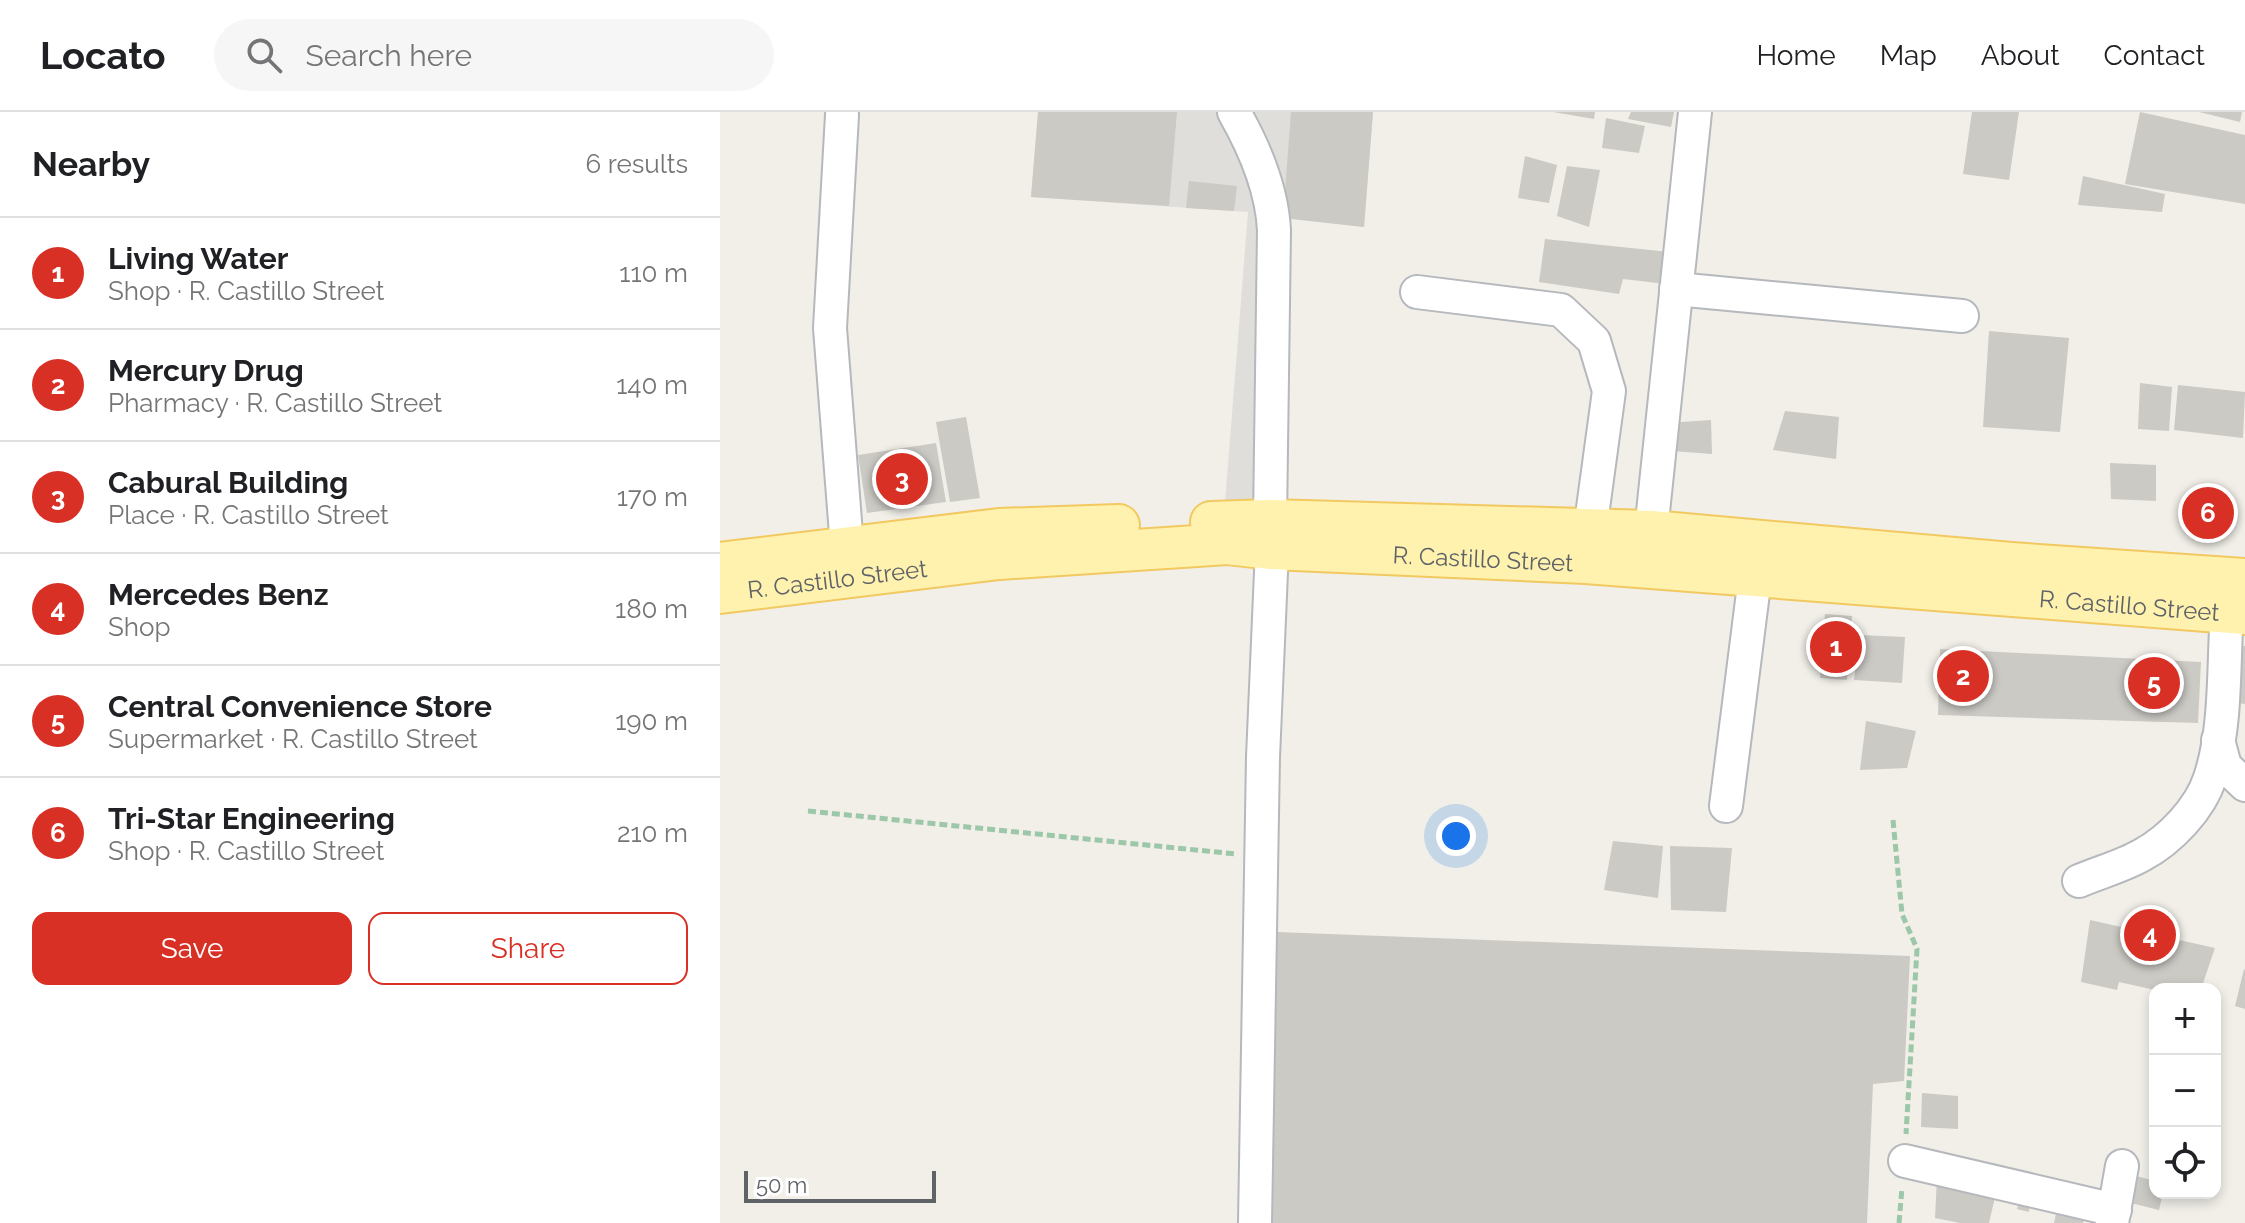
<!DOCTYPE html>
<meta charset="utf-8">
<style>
:root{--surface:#fff;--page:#f6f6f6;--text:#202124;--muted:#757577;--line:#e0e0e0;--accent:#d93025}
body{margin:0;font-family:Raleway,sans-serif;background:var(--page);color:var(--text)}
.controls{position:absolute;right:24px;bottom:24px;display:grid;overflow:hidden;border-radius:16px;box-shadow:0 4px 12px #0003}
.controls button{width:72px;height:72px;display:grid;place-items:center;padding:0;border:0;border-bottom:2px solid var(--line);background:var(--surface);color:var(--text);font:40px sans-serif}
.scale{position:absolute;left:24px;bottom:20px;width:192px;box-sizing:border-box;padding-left:8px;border:4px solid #5f6368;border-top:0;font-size:22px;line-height:28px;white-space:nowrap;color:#5f6368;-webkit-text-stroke:6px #fff;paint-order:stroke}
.you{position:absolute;left:736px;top:724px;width:28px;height:28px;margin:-20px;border:6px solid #fff;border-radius:50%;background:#1a73e8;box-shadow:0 0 0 12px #1a73e833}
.badge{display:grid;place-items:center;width:52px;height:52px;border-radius:50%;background:var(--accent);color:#fff;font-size:26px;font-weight:700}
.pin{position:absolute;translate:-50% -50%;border:4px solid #fff;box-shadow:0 2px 8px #0006}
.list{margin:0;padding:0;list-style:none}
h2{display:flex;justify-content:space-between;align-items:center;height:104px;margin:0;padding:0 32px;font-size:34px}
h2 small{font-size:26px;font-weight:400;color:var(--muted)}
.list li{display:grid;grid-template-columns:52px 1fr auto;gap:24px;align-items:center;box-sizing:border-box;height:112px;padding:0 32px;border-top:2px solid var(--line)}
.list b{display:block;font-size:30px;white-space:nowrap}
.list p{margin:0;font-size:26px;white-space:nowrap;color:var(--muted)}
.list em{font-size:26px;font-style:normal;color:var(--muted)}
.actions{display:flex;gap:16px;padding:24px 32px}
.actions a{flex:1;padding:18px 0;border:2px solid var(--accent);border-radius:16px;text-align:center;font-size:28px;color:var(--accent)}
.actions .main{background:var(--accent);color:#fff}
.icon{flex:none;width:44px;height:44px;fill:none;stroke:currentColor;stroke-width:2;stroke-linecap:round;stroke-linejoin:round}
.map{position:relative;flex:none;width:1525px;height:1111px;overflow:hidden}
header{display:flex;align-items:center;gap:48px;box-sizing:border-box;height:112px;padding:0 40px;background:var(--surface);border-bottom:2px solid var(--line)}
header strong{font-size:38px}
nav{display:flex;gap:44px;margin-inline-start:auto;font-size:28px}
.search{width:560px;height:72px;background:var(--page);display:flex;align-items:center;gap:20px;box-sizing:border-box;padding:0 28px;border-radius:44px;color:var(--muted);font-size:30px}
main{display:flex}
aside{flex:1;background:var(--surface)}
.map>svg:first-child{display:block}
.industrial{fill:#e0deda}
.building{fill:#cccac5}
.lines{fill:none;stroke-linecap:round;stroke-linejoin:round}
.minor-casing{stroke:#b5b8bc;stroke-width:36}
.major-casing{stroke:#f2c960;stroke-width:44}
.path{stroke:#9cc7a9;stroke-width:5;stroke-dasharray:8 4;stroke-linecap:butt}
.minor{stroke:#fff;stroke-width:32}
.major{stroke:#fff2af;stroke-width:40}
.labels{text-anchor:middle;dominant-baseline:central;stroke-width:8;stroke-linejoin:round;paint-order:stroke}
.street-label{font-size:24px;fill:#5f6368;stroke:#fff}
</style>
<header>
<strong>Locato</strong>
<div class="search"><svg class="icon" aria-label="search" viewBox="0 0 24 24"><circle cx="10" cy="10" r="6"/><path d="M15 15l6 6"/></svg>Search here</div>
<nav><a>Home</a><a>Map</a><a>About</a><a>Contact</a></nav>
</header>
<main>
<aside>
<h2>Nearby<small>6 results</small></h2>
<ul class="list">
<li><span class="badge">1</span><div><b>Living Water</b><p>Shop · R. Castillo Street</p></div><em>110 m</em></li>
<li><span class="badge">2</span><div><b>Mercury Drug</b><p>Pharmacy · R. Castillo Street</p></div><em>140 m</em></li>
<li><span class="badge">3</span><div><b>Cabural Building</b><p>Place · R. Castillo Street</p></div><em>170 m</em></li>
<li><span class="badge">4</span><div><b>Mercedes Benz</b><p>Shop</p></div><em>180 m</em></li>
<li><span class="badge">5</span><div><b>Central Convenience Store</b><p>Supermarket · R. Castillo Street</p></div><em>190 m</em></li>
<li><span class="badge">6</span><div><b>Tri-Star Engineering</b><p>Shop · R. Castillo Street</p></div><em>210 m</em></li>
</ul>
<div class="actions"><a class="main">Save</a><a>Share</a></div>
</aside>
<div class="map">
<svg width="1525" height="1111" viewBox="0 0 1525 1111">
<rect width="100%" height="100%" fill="#f1efe8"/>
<polygon class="industrial" points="318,0 653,0 644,115 564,106 542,390 505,390 528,100 311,85"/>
<g class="building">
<polygon points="318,0 457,0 449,94 311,85"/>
<polygon points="571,0 653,0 644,115 563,106"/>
<polygon points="833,0 875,0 874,7"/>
<polygon points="911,0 954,0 951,15 908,7"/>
<polygon points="1252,0 1299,0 1289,68 1243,62"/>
<polygon points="1420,0 1525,23 1525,92 1405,72"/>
<polygon points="1479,0 1522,0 1520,10"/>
<polygon points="886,6 925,14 919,41 882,36"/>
<polygon points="805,44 837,53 829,91 798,86"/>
<polygon points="847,54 880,58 869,115 837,104"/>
<polygon points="1363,64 1445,82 1442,100 1358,93"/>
<polygon points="469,69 517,74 514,99 466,96"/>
<polygon points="825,127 949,140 946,172 903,167 899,182 819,170"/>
<polygon points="1269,219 1349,226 1340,320 1263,315"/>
<polygon points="1420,271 1452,275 1449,319 1418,317"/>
<polygon points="1458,273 1525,280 1523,326 1454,318"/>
<polygon points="1065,299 1119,305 1116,347 1053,338"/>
<polygon points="246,305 260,386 230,390 216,310"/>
<polygon points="991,308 992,342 952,339 947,311"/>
<polygon points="216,331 226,390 147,401 138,343"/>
<polygon points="1390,351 1436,353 1436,389 1391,387"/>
<polygon points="1105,502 1132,504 1127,568 1100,566"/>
<polygon points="1140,523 1185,525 1182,571 1134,568"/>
<polygon points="1511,531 1525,534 1525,592 1504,589"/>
<polygon points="1220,537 1481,550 1478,611 1218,603"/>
<polygon points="1146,609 1196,619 1187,656 1140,658"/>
<polygon points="893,729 943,734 938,786 884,778"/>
<polygon points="950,734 1012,736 1006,800 951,798"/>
<polygon points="1370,808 1495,836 1481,877 1435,878 1399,870 1397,878 1361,870"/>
<polygon points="557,820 1190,844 1184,969 1153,972 1147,1111 545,1111"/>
<polygon points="1524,857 1525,858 1525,897 1515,894"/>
<polygon points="1202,981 1238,984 1238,1017 1201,1015"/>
<polygon points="1405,1061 1435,1069 1435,1081 1443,1081 1439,1098 1399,1088"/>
<polygon points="1217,1066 1276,1081 1269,1111 1240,1111 1215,1106"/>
<polygon points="1302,1080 1311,1083 1309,1100 1297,1097"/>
<polygon points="1336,1102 1364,1108 1363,1111 1334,1111"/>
</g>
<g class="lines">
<defs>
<g id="minor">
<path d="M 514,0 C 534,35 552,78 554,118 L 550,408 L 552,437 L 543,645 L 535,1111"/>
<polyline points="122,3 110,216 127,435"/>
<polyline points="956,177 1242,204"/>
<polyline points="697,180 841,198 874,229 889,279 867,440"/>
<polyline points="931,419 975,0"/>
<polyline points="1498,628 1505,654 1525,673"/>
<polyline points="1006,694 1035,465"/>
<path d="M 1359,769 C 1380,760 1403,754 1422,743 C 1450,728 1480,697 1490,666 C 1507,614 1503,554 1507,500"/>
<polyline points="1185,1049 1395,1098"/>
<polyline points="1392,1111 1402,1054"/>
</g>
<g id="major">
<polyline points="491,410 550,408 931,419 1291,451 1525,467"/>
<polyline points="0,451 279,417 399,413"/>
<path id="s1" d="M 0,481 L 279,447 L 507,432 L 552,437 L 866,451 L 1525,502"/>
</g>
</defs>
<use href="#minor" class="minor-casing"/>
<use href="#major" class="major-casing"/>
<g class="path">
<polyline points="88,699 516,742"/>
<polyline points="1173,708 1182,802 1197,837 1186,1022"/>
<polyline points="1179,1111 1182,1076"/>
</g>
<use href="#minor" class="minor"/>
<use href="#major" class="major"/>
</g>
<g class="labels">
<g class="street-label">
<text stroke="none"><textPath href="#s1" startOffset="766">R. Castillo Street</textPath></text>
<text stroke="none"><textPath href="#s1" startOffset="118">R. Castillo Street</textPath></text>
<text stroke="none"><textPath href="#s1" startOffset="1414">R. Castillo Street</textPath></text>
</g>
</g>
</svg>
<div class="controls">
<button>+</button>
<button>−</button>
<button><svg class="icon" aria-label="locate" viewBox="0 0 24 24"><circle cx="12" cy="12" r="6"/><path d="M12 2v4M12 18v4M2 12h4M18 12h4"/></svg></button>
</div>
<div class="scale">50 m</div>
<div class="you"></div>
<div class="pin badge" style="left:1116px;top:535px">1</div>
<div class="pin badge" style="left:1243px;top:564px">2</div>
<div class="pin badge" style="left:182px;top:367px">3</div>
<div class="pin badge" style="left:1430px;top:823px">4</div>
<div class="pin badge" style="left:1434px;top:571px">5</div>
<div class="pin badge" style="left:1488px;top:401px">6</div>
</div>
</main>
